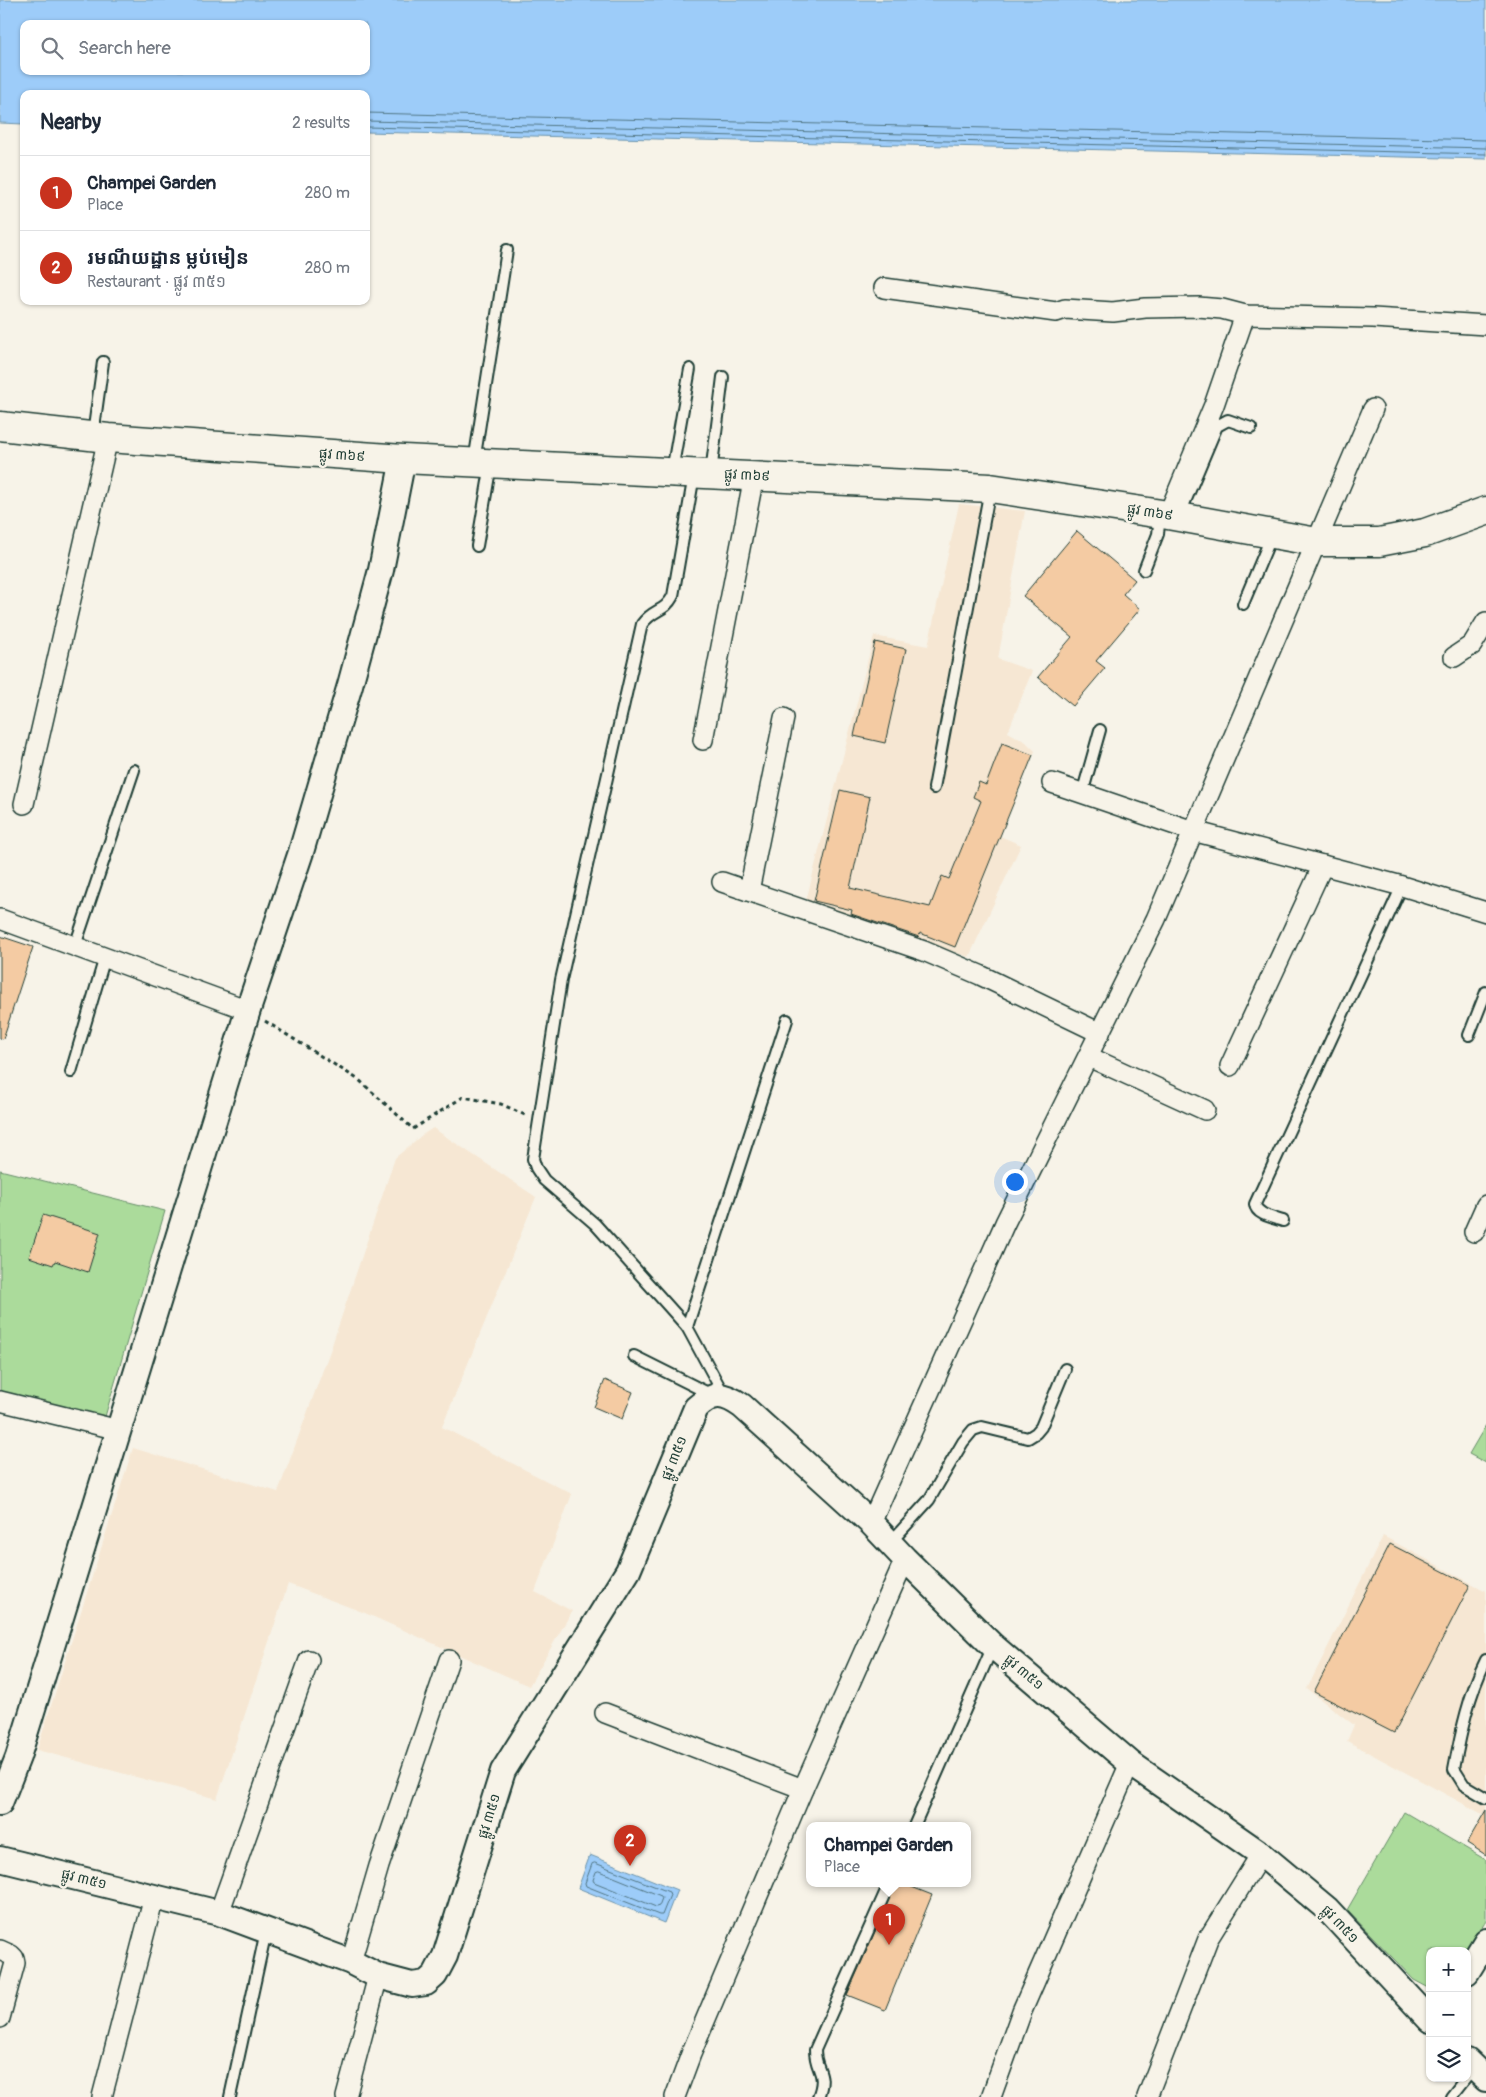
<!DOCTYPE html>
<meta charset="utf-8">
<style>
:root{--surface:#fff;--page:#f6f6f7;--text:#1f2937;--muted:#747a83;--line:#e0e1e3;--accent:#c8321e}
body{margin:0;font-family:Pangolin,"Noto Sans Khmer",sans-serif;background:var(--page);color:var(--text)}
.controls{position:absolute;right:15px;bottom:15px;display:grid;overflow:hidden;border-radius:10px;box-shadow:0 1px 4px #0004}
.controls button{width:45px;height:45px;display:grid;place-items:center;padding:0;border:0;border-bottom:1px solid var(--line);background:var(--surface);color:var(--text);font:25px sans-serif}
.you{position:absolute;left:1014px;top:1181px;width:18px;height:18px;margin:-12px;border:4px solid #fff;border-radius:50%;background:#1a73e8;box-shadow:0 0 0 8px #1a73e833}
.badge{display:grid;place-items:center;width:32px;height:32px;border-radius:50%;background:var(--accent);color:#fff;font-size:16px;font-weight:700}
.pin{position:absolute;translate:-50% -41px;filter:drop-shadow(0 1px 2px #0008)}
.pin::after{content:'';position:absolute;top:26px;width:18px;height:15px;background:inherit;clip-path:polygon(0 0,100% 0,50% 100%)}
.popup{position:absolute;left:806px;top:1822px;width:165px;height:65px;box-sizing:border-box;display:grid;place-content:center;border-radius:10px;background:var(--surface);filter:drop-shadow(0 1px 4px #0005);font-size:16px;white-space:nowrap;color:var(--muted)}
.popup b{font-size:19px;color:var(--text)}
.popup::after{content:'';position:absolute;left:50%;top:100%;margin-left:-10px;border:10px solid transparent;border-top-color:var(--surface)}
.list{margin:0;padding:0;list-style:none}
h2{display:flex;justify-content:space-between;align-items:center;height:65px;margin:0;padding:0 20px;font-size:21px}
h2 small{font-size:16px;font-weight:400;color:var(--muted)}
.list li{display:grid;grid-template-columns:32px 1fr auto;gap:15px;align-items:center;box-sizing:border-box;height:75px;padding:0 20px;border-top:1px solid var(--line)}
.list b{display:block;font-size:19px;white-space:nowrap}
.list p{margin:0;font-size:16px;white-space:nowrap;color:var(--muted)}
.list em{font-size:16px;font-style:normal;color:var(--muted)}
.icon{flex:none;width:28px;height:28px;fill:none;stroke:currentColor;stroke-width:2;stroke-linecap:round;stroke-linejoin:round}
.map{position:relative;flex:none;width:1486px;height:2097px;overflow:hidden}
.search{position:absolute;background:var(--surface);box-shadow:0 1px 4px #0004;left:20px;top:20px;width:350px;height:55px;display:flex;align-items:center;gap:12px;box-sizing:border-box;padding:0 18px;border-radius:10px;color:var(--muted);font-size:19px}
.panel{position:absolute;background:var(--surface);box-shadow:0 1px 4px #0004;left:20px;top:90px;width:350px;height:215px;border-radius:10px}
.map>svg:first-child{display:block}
.built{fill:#f6e7d3}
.green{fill:#abdb9b;stroke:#658c68}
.water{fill:#9dccf9;stroke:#6b93aa;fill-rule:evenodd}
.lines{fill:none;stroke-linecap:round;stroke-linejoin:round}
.shore{stroke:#517683;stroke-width:1}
.building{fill:#f4cba3;stroke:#1f3d34}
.service-casing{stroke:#1f3d34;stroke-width:14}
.minor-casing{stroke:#1f3d34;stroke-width:22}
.tertiary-casing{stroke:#1f3d34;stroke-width:28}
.secondary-casing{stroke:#1f3d34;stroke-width:31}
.path{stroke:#1f3d34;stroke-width:3;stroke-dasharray:4 4;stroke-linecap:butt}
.service{stroke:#f7f3e8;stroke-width:10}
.minor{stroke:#f7f3e8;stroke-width:19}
.tertiary{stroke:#f7f3e8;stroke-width:24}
.secondary{stroke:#f7f3e8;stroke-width:28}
.labels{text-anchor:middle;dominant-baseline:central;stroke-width:5;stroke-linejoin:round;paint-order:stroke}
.street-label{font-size:14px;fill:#1f3d34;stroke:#f7f3e8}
</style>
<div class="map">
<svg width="1486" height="2097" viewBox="0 0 1486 2097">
<rect width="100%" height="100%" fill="#f7f3e8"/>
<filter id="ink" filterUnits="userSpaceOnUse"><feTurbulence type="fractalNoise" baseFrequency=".02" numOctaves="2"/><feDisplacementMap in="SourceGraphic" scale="10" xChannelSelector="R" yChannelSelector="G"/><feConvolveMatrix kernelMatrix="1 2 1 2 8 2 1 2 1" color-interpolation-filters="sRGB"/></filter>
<g filter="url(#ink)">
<g class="built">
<polygon points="959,504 1025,511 998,659 1032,671 1008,732 1026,742 1035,751 1000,836 1021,845 969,957 806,901 874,636 928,646"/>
<polygon points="433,1128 536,1197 442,1427 572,1494 535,1592 572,1611 529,1686 365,1613 288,1584 217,1799 37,1750 133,1448 278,1492 330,1351 395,1158 422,1135"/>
<polygon points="1383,1536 1486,1591 1486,1816 1347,1741 1354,1725 1307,1689"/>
</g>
<g class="green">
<polygon points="0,1170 165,1211 104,1420 0,1392"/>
<polygon points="1486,1425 1486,1463 1469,1454"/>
<polygon points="1404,1812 1486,1860 1486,1921 1467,1951 1430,1951 1429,1988 1414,1980 1347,1910"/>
</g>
<g class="water">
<path d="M 0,0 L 1486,0 L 1486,159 L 366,132 L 366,94 L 24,94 L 24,124 L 0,123 ZM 24,24 L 366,24 L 366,71 L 24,71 Z"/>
<polygon points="590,1855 677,1890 664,1923 578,1888"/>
</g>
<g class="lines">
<g class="shore">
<polyline points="366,113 1486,140"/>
<polyline points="366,121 1486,148"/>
<polyline points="366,127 1486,154"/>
<polygon points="595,1863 669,1892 670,1895 662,1915 659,1915 586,1886 585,1883 592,1864"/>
<polygon points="599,1871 661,1896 662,1898 659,1906 656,1907 594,1882 593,1880 596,1872"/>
</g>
</g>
<g class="building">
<polygon points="1077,531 1135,580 1123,594 1140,609 1096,661 1105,668 1073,706 1038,677 1072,637 1023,596"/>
<polygon points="875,642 906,649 885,743 854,736"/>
<polygon points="1002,743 1033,755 955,947 920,933 919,937 851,914 852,910 814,901 840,790 870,797 850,888 930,907 942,876 949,879 981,801 973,797 979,782 986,785"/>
<polygon points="0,936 33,947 3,1039 0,1038"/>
<polygon points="43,1215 100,1233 88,1272 55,1261 53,1265 29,1257"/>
<polygon points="605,1380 633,1392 622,1419 594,1407"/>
<polygon points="1390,1544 1470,1585 1394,1733 1314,1692"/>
<polygon points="1486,1810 1486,1855 1467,1843"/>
<polygon points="896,1884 904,1884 932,1895 885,2010 847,1995"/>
</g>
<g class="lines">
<defs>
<g id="service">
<polyline points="93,435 103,362"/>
<polyline points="474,462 507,250"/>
<polyline points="672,471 690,369"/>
<polyline points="711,473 723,377"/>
<path d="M 694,475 L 673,596 C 664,613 654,608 642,624 L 561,980 L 533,1159 L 536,1168 L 544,1180 L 595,1224 L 687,1327 L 724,1395"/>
<polyline points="1179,516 1217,426 1228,420 1251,428"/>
<polyline points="477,546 491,464"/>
<polyline points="1144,570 1158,534 1160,515"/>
<polyline points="1243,604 1272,535"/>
<polyline points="934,788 990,489"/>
<polyline points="1082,794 1100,730"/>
<polyline points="75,946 134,770"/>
<polyline points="1469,1035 1486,992"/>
<polyline points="71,1072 105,957"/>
<path d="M 1283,1221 C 1274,1218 1256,1215 1255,1204 L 1402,886"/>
<polyline points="687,1327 787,1020"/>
<polyline points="634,1356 712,1395"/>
<polyline points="890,1543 929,1500 963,1442 973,1430 982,1427 1028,1438 1036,1433 1041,1427 1065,1369"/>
<path d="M 1486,1660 C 1469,1694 1461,1731 1454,1769 L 1464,1785 L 1486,1798"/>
<polyline points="914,1826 993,1646"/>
<polyline points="230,2097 266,1931"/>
<path d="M 818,2097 C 828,2071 815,2072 815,2050 L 889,1884"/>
<polyline points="1451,2097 1466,2078"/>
</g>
<g id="minor">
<polyline points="884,288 1056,312 1065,309 1113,312 1145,308 1198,307 1222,309 1245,315 1373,318 1486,325"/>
<polyline points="1168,515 1214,405 1245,315"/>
<polyline points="1454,657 1472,645 1486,622"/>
<polyline points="703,740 754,476"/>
<polyline points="1052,783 1193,831 1402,886 1486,912"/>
<polyline points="24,804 108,438"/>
<polyline points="722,882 924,951 980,975 1100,1033"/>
<polyline points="749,891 784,718"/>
<polyline points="0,919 248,1010"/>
<polyline points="1089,1057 1205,1110"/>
<polyline points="1230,1066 1323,865"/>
<polyline points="1474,1232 1486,1205"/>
<polyline points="0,1401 119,1430"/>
<polyline points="871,1523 1005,1223 1156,919 1373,409"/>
<polyline points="605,1713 803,1789"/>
<polyline points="219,1913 309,1660"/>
<polyline points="0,1950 11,1955 14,1958 15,1963 0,2018"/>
<polyline points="351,1962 379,1866 449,1660"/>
<polyline points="102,2097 154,1897"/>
<polyline points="346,2097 378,1976"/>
<polyline points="675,2097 691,2054 803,1789 905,1559"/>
<polyline points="991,2097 1022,2011 1130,1763"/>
<polyline points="1147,2097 1208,1939 1261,1854"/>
</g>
<g id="tertiary">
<polyline points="0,1803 18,1757 248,1010 301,852 350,685 381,570 403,459"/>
<path d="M 0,1859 L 219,1913 L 351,1962 L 378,1976 L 412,1985 L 426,1983 L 435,1975 L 445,1956 L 503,1771 L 628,1571 L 696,1408 C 713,1392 723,1393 742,1406 L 871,1523 L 905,1559 L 993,1646 L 1130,1763 L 1261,1854 L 1327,1909 L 1430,2020"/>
<polyline points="1467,1972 1486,1941"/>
<polyline points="1467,2061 1486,2079"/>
</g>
<polyline id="secondary" points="0,426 108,438 403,459 990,488 1168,515 1317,542 1379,542 1425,533 1486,511"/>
</defs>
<use href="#service" class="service-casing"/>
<use href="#minor" class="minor-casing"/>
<use href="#tertiary" class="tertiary-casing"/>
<use href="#secondary" class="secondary-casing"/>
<polyline class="path" points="265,1021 359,1080 413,1129 463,1097 501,1104 527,1116"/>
<use href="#service" class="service"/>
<use href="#minor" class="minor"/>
<use href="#tertiary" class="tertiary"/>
<use href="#secondary" class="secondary"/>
</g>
</g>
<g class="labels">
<g class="street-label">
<text transform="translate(342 455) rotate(4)">ផ្លូវ ៣៦៩</text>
<text transform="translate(747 475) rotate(3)">ផ្លូវ ៣៦៩</text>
<text transform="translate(1150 512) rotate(9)">ផ្លូវ ៣៦៩</text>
<text transform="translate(674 1458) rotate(-68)">ផ្លូវ ៣៥១</text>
<text transform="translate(1024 1672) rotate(40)">ផ្លូវ ៣៥១</text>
<text transform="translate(489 1816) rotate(-73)">ផ្លូវ ៣៥១</text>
<text transform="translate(84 1879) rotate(14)">ផ្លូវ ៣៥១</text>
<text transform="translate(1340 1924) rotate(46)">ផ្លូវ ៣៥១</text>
</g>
</g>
</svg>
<div class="controls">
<button>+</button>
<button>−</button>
<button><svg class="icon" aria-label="layers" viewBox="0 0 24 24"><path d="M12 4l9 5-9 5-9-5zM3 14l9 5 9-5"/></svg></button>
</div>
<div class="you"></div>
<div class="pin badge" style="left:889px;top:1945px">1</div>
<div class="popup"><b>Champei Garden</b>Place</div>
<div class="pin badge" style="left:630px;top:1866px">2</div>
<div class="search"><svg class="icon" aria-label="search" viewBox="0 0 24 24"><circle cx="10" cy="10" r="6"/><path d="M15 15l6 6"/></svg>Search here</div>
<section class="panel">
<h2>Nearby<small>2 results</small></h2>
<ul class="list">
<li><span class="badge">1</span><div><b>Champei Garden</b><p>Place</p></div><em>280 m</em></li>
<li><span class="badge">2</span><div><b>រមណីយដ្ឋាន ម្លប់មៀន</b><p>Restaurant · ផ្លូវ ៣៥១</p></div><em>280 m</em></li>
</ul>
</section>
</div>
